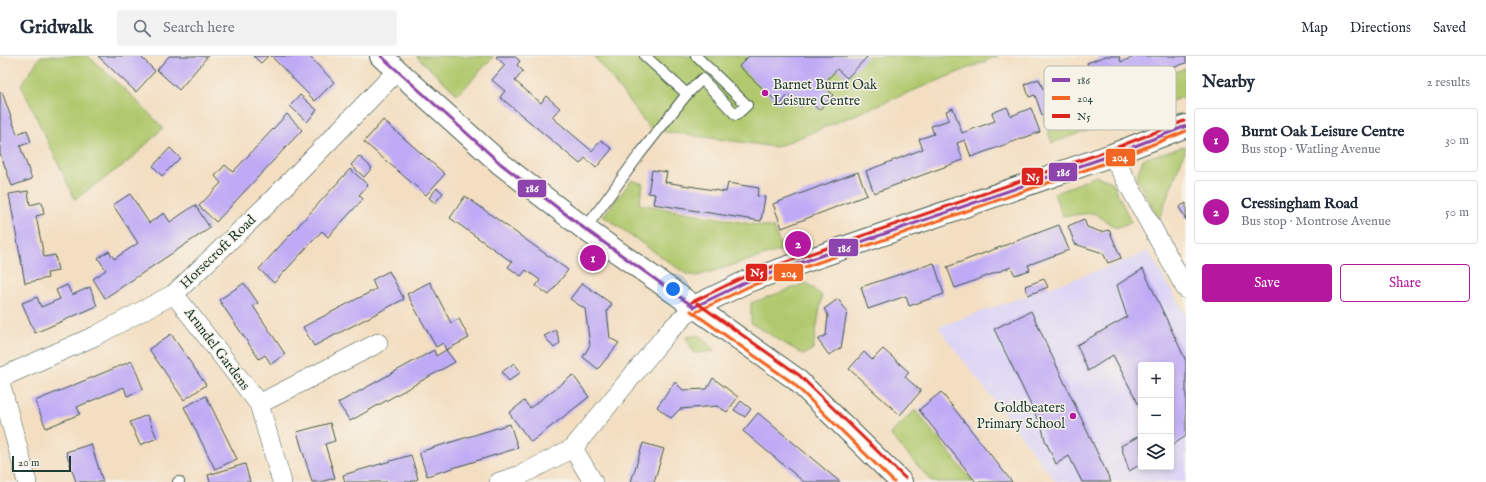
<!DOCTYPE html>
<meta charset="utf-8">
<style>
:root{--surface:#fff;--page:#f2f2f3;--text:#1f2937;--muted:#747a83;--line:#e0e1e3;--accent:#b5179e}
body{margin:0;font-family:"IM FELL English",serif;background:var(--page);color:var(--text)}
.controls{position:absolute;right:12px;bottom:12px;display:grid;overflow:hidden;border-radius:4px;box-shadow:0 2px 6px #0003}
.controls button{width:36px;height:36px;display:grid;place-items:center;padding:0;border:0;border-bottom:1px solid var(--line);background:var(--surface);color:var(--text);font:20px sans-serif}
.scale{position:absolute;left:12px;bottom:10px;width:59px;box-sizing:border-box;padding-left:4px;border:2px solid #1f3d34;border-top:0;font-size:11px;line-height:14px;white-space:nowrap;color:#1f3d34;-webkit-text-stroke:3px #f7f3e8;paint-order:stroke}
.you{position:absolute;left:673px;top:233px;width:14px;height:14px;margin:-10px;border:3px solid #fff;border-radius:50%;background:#1a73e8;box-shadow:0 0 0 6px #1a73e833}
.badge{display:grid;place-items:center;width:26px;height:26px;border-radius:50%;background:var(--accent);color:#fff;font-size:13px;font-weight:700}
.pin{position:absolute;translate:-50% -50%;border:2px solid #fff;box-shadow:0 1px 4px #0006}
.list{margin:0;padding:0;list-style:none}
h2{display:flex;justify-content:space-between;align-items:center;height:52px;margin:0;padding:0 16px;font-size:17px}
h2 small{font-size:13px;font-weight:400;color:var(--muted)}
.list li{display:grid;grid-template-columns:26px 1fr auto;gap:12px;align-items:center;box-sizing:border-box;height:64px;margin:0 8px 8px;padding:0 8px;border:1px solid var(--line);border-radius:4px}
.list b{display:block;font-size:15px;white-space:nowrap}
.list p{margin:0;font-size:13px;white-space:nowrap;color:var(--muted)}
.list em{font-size:13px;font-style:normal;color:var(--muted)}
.actions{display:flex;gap:8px;padding:12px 16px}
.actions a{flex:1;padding:9px 0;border:1px solid var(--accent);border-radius:4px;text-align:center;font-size:14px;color:var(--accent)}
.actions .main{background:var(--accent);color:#fff}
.icon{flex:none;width:22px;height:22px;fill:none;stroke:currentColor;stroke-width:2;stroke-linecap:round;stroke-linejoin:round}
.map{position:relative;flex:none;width:1186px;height:426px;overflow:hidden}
header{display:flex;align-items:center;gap:24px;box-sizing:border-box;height:56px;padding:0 20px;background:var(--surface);border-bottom:1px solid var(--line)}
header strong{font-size:19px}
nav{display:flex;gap:22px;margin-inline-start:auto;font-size:14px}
.search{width:280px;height:36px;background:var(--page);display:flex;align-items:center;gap:10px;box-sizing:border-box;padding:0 14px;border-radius:4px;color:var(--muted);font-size:15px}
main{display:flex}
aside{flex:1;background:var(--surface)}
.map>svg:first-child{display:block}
.built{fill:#dcd5f6;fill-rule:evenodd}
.green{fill:#b1c96e;stroke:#688351}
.building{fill:#bfabf5}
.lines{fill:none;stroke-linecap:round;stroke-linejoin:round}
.service-casing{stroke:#3f5549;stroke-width:12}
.minor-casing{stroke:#3f5549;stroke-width:20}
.tertiary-casing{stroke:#3f5549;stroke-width:24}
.service{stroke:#fff;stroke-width:10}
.minor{stroke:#fff;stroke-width:19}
.tertiary{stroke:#fff;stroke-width:22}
.bus-1-casing{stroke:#f7f3e8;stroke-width:6}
.bus-2-casing{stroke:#f7f3e8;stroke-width:6}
.bus-3-casing{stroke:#f7f3e8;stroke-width:6}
.bus-1{stroke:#8e44ad;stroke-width:3}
.bus-2{stroke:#f26522;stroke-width:3}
.bus-3{stroke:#dc241f;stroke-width:3}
.poi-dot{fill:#b5179e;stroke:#f7f3e8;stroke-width:1.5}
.labels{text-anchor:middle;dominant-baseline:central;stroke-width:3;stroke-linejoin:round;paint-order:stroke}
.poi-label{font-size:14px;fill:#1f3d34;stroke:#f7f3e8;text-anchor:start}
.street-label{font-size:14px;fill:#1f3d34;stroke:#f7f3e8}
.key{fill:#f7f3e8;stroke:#b6bcb2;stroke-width:1}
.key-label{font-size:11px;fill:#1f3d34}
.line-badge{stroke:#f7f3e8;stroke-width:1.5}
.badge-label{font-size:11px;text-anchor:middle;font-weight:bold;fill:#fff}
</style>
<header>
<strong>Gridwalk</strong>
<div class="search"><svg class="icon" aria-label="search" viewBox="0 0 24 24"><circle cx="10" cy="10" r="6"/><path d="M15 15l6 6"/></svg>Search here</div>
<nav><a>Map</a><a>Directions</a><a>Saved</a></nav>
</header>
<main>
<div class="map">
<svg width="1186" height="426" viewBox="0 0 1186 426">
<rect width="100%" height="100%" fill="#f7f3e8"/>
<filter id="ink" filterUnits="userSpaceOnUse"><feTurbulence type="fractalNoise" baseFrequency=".025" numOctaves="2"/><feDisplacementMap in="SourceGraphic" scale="8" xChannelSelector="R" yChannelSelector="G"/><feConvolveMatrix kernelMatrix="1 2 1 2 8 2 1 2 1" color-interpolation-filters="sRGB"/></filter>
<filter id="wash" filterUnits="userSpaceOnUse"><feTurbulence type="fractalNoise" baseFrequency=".012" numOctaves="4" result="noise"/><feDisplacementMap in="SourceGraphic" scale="16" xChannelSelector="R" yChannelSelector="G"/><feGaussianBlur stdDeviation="0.9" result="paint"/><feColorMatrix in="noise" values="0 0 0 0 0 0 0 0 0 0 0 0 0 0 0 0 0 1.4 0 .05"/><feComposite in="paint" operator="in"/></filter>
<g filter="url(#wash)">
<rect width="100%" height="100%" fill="#f3dec1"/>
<path class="built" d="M 1148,195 L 1186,259 L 1186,426 L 1056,426 L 938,271 L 1127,204 ZM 1141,309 L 1171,309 L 1171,411 L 1141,411 Z"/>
<g class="green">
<polygon points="41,0 88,0 133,41 163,72 129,105 75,143 21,29"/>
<polygon points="416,0 494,0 458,39"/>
<polygon points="594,0 998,0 776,91 651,74"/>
<polygon points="1186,12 1186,40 1052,87 1043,62"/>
<polygon points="1186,90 1186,92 1159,163 1136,122 1143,103"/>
<polygon points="1096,120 1112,126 1131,166 1116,172 1094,157 1063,160 1054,138"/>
<polygon points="632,124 643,128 639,148 774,172 782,194 697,220 686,218 603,160"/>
<polygon points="807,227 822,240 813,293 804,299 751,267 751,247"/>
<polygon points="699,279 715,295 694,297 686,281"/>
<polygon points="915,354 973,426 932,426 890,378"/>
</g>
<g id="blocks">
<g class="building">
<polygon points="98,0 140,0 155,15 136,36"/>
<polygon points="169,0 208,0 179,34 157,14"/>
<polygon points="253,0 268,0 261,7"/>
<polygon points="271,0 309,0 334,26 315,45"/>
<polygon points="497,0 514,0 520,5 517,9 523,15 515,25 541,47 546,40 560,52 552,61 592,95 601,84 612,93 596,112 585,102 580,108 500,41 505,35 492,24 505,9 496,1"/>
<polygon points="749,0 868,0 847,22 837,13 823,29 833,39 819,54 808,44 801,51 788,39 780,49 739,10"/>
<polygon points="1106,0 1119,0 1121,6 1136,0 1186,0 1186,7 1042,59 1035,39 1029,41 1025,28 1039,23 1043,33 1090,16 1087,7"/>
<polygon points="2,36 17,78 27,74 31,86 20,90 32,123 12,130 0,97 0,37"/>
<polygon points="300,39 317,54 307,66 290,50"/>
<polygon points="1007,51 1011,60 1031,52 1040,76 971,101 965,84 957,87 963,104 874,137 866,115 923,93 919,83 934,78 931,70 949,64 946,55 953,52 962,77 995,65 992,57"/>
<polygon points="287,58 302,74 216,166 199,150 221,127 215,120 225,109 233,116"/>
<polygon points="383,64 445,118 426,139 364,86"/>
<polygon points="170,92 180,102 162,120 153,110"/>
<polygon points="359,100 372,112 364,121 351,109"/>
<polygon points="350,113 368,129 359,139 363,143 328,181 322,175 274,227 259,213"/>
<polygon points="652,114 667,116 665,126 726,136 728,127 759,132 757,140 765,141 761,165 653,148 655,138 648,137"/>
<polygon points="858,116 867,139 782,172 773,148"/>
<polygon points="437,132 443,137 435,147 429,142"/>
<polygon points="28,135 30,149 42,146 44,158 36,160 44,201 55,199 58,215 47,217 48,222 25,227 9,138"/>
<polygon points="130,138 149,167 164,157 170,166 195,149 210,172 105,242 93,223 106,214 98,202 109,195 114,203 138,187 113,149"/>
<polygon points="465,140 568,214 549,239 536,230 540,224 526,214 521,220 508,211 512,206 450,162"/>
<polygon points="1186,147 1186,164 1179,151"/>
<polygon points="1084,163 1087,171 1101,176 1109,174 1121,202 1108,207 1103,197 1075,188 1068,170"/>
<polygon points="1059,169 1069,194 1028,209 1030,214 1015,219 1011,211 955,232 947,211"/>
<polygon points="934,207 944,238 909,250 906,240 868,253 861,231"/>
<polygon points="1143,213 1186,305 1186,380 1171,390 1171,309 1141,309 1141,353 1113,299 1088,315 1077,289 1127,261 1117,229"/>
<polygon points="389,215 404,243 314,290 303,271 376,233 372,224"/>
<polygon points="1044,223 1048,231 1028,239 1025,230"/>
<polygon points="430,226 451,267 459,263 469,282 446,294 443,287 436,291 407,238"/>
<polygon points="244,227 258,247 253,250 285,298 271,308 265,299 259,303 219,244"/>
<polygon points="582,227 612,248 607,255 610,282 619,287 598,313 583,301 590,289 585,253 570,243"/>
<polygon points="67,229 72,239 90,231 97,250 35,277 22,247 37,241 41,251 60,243 56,234"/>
<polygon points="838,243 847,255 841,292 829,299 818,284 826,279 828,259 824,253"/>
<polygon points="1031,255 1111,426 1082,426 1069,400 1056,408 1045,384 1042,372 994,273"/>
<polygon points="556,274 560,287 554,292 544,280"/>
<polygon points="171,278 206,329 184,344 149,293"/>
<polygon points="883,293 909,316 905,321 921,335 900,359 849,313 864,296 872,304"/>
<polygon points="434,294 436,300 446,294 455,306 350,365 338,347"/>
<polygon points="132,305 143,333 127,340 124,331 77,351 80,358 46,372 35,345"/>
<polygon points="514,307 521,316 509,325 502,316"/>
<polygon points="573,319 589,341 531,386 509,357 524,345 530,352"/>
<polygon points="713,322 738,341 727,356 717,350 680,353 671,362 657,351 675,326 683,334 707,333"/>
<polygon points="941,336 1012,426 976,426 919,354"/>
<polygon points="206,340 237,403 215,413 184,351"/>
<polygon points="741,345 751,353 745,361 734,354"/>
<polygon points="758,357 840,426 804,426 743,375"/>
<polygon points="147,359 157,382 140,389 130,366"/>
<polygon points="330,367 335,385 325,388 335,422 320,426 312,426 297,376"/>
<polygon points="510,368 518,392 427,420 419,396"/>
<polygon points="1141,379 1141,408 1129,415 1121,390"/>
<polygon points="643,387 664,393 654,426 631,426"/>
<polygon points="91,388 103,426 76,426 66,396"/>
<polygon points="411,399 418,423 410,426 345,426 343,419"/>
<polygon points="245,408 250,426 210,426 208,419"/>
</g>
</g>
</g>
<g filter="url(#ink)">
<use href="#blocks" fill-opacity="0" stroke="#3f5549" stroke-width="1"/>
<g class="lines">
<defs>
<g id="service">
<polyline points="645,0 687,38"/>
<polyline points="585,173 639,99 687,38 702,23 736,59 747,49 696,0"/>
<polyline points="178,426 179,426"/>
</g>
<g id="minor">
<polyline points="1112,99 1186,233"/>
<polyline points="174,238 259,348 282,426"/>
<polyline points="0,322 95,280 174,238 271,145 397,15"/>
<polyline points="0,326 27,426"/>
<polyline points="259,348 378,287"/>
<polyline points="573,392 593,426"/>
<polyline points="499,426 521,419 573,392 669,275 694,251"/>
</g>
<g id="tertiary">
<polyline points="381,0 501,108 585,173 796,323 901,426"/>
<polyline points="694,251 748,225 1112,99 1186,70"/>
</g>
</defs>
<use href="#service" class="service-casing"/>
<use href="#minor" class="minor-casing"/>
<use href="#tertiary" class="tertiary-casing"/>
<use href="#service" class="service"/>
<use href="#minor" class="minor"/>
<use href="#tertiary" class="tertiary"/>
<defs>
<g id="bus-1">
<polyline points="381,0 501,108 585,173 694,251"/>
<polyline points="694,251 748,225 1112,99 1186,70"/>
</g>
<g id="bus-2">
<polyline points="691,255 793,327 894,426"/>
<polyline points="696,256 750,230 1114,104 1186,75"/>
</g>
<g id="bus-3">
<polyline points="692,246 746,220 1110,94 1184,65"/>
<polyline points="697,247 799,319 905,422"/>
</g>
</defs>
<use href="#bus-1" class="bus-1-casing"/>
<use href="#bus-2" class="bus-2-casing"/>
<use href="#bus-3" class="bus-3-casing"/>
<use href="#bus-1" class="bus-1"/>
<use href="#bus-2" class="bus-2"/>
<use href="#bus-3" class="bus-3"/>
</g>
</g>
<g class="poi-dot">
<circle cx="765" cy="37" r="4"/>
<circle cx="1073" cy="360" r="4"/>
</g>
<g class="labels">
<g class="poi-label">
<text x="773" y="29">Barnet Burnt Oak<tspan x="773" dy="16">Leisure Centre</tspan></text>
<text x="1065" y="352" text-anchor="end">Goldbeaters<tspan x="1065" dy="16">Primary School</tspan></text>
</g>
<g class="street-label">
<text transform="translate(218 196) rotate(-44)">Horsecroft Road</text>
<text transform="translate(217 293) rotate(53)">Arundel Gardens</text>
</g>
</g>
<rect x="1044" y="10" width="132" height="64" rx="6" class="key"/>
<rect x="1052" y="22" width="18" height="4" fill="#8e44ad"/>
<rect x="1052" y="40" width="18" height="4" fill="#f26522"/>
<rect x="1052" y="58" width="18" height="4" fill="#dc241f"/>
<g class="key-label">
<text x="1077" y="28">186</text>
<text x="1077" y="46">204</text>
<text x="1077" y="64">N5</text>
</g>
<g class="line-badge">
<rect x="1105" y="92" width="31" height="19" rx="4" fill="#f26522"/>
<rect x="1048" y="106" width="30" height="20" rx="4" fill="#8e44ad"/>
<rect x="1021" y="111" width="23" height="19" rx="4" fill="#dc241f"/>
<rect x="517" y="123" width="30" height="19" rx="4" fill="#8e44ad"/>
<rect x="828" y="182" width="31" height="19" rx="4" fill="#8e44ad"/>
<rect x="745" y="207" width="23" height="19" rx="4" fill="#dc241f"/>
<rect x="773" y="207" width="31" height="19" rx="4" fill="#f26522"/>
</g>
<g class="badge-label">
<text x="1120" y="105">204</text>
<text x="1063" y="120">186</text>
<text x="1033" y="125">N5</text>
<text x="532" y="136">186</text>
<text x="844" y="196">186</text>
<text x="757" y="220">N5</text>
<text x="789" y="221">204</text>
</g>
</svg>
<div class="controls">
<button>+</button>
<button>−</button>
<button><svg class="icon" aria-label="layers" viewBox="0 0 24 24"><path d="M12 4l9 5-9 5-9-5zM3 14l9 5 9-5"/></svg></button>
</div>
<div class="scale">20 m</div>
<div class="you"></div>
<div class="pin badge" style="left:593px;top:202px">1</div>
<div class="pin badge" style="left:798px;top:188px">2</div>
</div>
<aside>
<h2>Nearby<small>2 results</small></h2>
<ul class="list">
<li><span class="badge">1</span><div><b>Burnt Oak Leisure Centre</b><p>Bus stop · Watling Avenue</p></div><em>30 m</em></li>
<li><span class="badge">2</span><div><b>Cressingham Road</b><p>Bus stop · Montrose Avenue</p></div><em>50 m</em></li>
</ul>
<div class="actions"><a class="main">Save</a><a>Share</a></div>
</aside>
</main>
